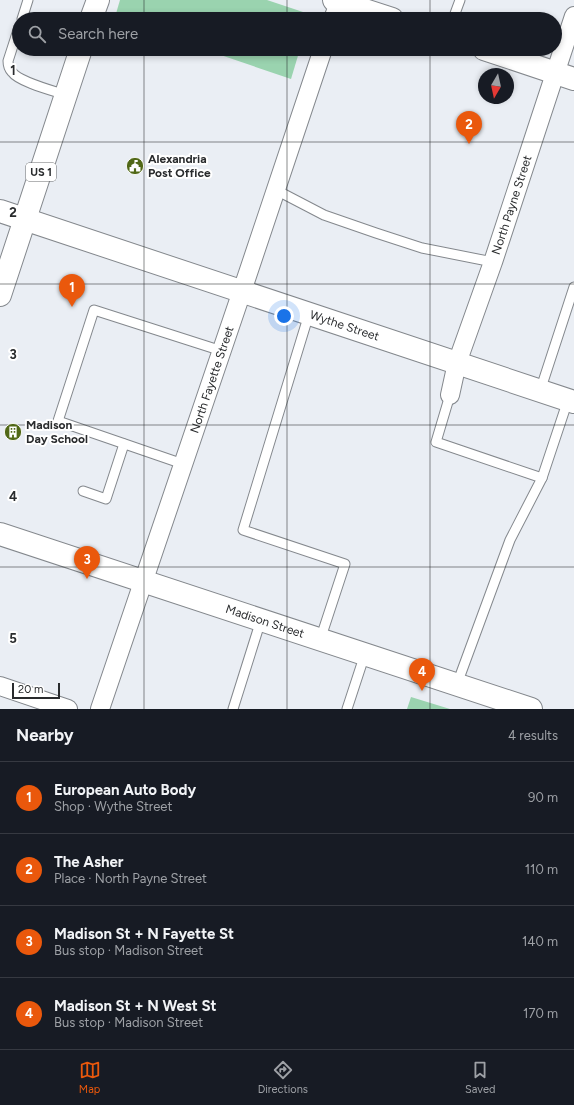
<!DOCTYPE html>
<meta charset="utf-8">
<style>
:root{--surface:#171b24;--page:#242831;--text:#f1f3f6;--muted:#9ea1a6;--line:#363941;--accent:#ea580c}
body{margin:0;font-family:Figtree,sans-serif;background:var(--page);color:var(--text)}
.compass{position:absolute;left:478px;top:68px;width:36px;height:36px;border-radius:50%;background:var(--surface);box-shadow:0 2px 6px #0003;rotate:189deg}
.scale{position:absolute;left:12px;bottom:10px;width:48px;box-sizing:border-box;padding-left:4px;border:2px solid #292b2d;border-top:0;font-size:11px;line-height:14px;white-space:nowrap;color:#292b2d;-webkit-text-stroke:3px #fff;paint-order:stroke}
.you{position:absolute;left:284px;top:316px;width:14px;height:14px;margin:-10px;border:3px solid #fff;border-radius:50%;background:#1a73e8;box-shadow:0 0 0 6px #1a73e833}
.badge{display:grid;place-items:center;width:26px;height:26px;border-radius:50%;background:var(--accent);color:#fff;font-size:13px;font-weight:700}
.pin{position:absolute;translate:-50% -33px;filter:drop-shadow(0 1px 2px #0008)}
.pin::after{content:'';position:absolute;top:21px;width:14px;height:12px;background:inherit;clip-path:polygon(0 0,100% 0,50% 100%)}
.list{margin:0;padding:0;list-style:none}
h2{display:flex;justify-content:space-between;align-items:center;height:52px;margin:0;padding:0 16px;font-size:17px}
h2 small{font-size:13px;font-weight:400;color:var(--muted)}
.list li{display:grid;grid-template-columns:26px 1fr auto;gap:12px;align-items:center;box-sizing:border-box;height:72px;padding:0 16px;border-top:1px solid var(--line)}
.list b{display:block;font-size:15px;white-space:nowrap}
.list p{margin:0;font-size:13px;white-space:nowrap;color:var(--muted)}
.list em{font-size:13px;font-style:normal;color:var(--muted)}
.icon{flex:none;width:22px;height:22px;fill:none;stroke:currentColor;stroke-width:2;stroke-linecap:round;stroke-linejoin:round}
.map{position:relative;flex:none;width:574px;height:709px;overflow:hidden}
.search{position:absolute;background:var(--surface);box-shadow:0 2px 6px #0003;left:12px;right:12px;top:12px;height:44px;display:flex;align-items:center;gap:10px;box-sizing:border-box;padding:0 14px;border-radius:22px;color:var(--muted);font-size:15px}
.sheet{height:340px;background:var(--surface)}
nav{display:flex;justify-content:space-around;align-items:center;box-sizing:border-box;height:56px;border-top:1px solid var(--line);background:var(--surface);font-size:11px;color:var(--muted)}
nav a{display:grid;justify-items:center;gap:2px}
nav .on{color:var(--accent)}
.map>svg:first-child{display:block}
.green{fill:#9ad3af}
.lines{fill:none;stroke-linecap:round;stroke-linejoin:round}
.lane-casing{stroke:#84888d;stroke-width:11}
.street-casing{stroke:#84888d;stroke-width:20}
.secondary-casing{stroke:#84888d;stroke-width:24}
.highway-casing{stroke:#84888d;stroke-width:24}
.lane{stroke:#fff;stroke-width:9}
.street{stroke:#fff;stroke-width:18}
.secondary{stroke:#fff;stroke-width:22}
.highway{stroke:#fff;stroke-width:22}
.grid{fill:none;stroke:#292b2d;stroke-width:1;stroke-opacity:0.55}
.labels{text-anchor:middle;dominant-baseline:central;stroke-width:4;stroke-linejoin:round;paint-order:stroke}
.shield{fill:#fff;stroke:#696b6c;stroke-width:1}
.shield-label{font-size:11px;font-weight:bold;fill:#292b2d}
.poi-label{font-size:12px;font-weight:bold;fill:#292b2d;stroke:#fff;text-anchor:start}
.street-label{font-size:12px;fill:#292b2d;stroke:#fff}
.grid-label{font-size:13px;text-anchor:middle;font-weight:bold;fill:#292b2d;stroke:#fff;stroke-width:4;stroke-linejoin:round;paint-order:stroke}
</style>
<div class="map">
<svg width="574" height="709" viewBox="0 0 574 709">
<rect width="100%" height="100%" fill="#eaeef4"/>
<g class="green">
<polygon points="120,0 267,0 309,14 311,19 117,19 115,17"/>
<polygon points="203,49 300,49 291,79"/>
<polygon points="411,697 450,709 407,709"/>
</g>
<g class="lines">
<defs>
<g id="lane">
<polyline points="22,19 28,0"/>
<polyline points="453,19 460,0"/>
<path d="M 19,27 L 8,61 C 8,65 9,69 12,72 C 19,82 54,91 66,95"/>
<polyline points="276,190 324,215 376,233 422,248 493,262"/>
<polyline points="309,314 243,530 345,564 320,640"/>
<polyline points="540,391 574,287"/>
<polyline points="450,395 436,442 542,478"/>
<polyline points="183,464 58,421 94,310 222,351"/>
<polyline points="83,491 106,499 124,444"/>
<polyline points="457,684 510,540 542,478 568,400"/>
<polyline points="233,709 261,620"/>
<polyline points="347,709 365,654"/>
</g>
<g id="street">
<polyline points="333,19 340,0"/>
<path id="s1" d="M 450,395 L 457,363 L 493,262 L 574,16"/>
<polyline points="0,686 68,709"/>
<path id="s2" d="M 100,709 C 147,570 195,431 242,291 C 269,211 296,130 323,49"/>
</g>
<g id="secondary">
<polyline points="334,0 392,19"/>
<polyline points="484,49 574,79"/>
<path id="s3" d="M 0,211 L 574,402"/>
<path id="s4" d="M 0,534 L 531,709"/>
</g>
<g id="highway">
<polyline points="91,19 98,0"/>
<polyline points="0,295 81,49"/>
</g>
</defs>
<use href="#lane" class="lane-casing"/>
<use href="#street" class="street-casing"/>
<use href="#secondary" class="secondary-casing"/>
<use href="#highway" class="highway-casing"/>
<use href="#lane" class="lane"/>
<use href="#street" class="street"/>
<use href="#secondary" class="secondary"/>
<use href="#highway" class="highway"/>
</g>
<path class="grid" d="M 144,0 L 144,19M 287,0 L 287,19M 430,0 L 430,19M 144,49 L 144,709M 287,49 L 287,709M 430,49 L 430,709M 0,142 L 574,142M 0,284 L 574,284M 0,425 L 574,425M 0,567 L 574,567"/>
<defs>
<symbol id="civic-disc" viewBox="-11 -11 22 22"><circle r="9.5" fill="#516817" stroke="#fff"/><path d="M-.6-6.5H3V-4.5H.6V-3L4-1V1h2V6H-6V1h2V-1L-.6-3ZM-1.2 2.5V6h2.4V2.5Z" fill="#fff"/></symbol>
<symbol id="building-disc" viewBox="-11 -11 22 22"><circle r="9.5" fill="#516817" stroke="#fff"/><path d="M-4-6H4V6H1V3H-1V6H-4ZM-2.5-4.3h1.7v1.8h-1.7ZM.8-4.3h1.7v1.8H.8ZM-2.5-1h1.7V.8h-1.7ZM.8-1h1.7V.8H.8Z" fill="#fff"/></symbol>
</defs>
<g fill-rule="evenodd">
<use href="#civic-disc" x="125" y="156" width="20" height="20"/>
<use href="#building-disc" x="3" y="422" width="20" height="20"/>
</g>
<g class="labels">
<rect class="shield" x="26" y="163" width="30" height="18" rx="3"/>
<g class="shield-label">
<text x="41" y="172">US 1</text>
</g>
<g class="poi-label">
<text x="148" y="159">Alexandria<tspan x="148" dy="14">Post Office</tspan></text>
<text x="26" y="425">Madison<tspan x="26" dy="14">Day School</tspan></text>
</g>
<g class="street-label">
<text stroke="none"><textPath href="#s1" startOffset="200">North Payne Street</textPath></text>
<text stroke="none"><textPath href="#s3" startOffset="363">Wythe Street</textPath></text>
<text stroke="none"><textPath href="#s2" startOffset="348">North Fayette Street</textPath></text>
<text stroke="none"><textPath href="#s4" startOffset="279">Madison Street</textPath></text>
</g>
</g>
<g class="grid-label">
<text x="13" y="75">1</text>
<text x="13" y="217">2</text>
<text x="13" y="359">3</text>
<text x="13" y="501">4</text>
<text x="13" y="643">5</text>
</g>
</svg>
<svg class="compass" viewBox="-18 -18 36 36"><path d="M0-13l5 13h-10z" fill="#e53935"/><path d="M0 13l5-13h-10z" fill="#9ea1a6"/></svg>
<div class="scale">20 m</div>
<div class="you"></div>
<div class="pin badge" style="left:72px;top:307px">1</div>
<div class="pin badge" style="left:469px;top:144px">2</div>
<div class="pin badge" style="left:87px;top:579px">3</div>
<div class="pin badge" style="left:422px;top:691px">4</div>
<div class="search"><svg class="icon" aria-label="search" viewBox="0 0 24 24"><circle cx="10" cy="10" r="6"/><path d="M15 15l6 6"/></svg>Search here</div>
</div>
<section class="sheet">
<h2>Nearby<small>4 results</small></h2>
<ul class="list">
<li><span class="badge">1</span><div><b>European Auto Body</b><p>Shop · Wythe Street</p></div><em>90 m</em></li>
<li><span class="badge">2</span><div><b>The Asher</b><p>Place · North Payne Street</p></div><em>110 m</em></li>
<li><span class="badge">3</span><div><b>Madison St + N Fayette St</b><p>Bus stop · Madison Street</p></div><em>140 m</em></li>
<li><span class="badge">4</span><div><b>Madison St + N West St</b><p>Bus stop · Madison Street</p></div><em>170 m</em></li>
</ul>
</section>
<nav>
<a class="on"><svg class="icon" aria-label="map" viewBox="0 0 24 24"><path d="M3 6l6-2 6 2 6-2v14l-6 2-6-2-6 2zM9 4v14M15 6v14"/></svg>Map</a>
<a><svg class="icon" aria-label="directions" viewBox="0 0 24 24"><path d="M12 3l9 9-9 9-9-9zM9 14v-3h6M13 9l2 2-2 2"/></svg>Directions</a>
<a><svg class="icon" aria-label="saved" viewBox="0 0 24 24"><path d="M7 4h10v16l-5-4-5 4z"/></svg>Saved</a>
</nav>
